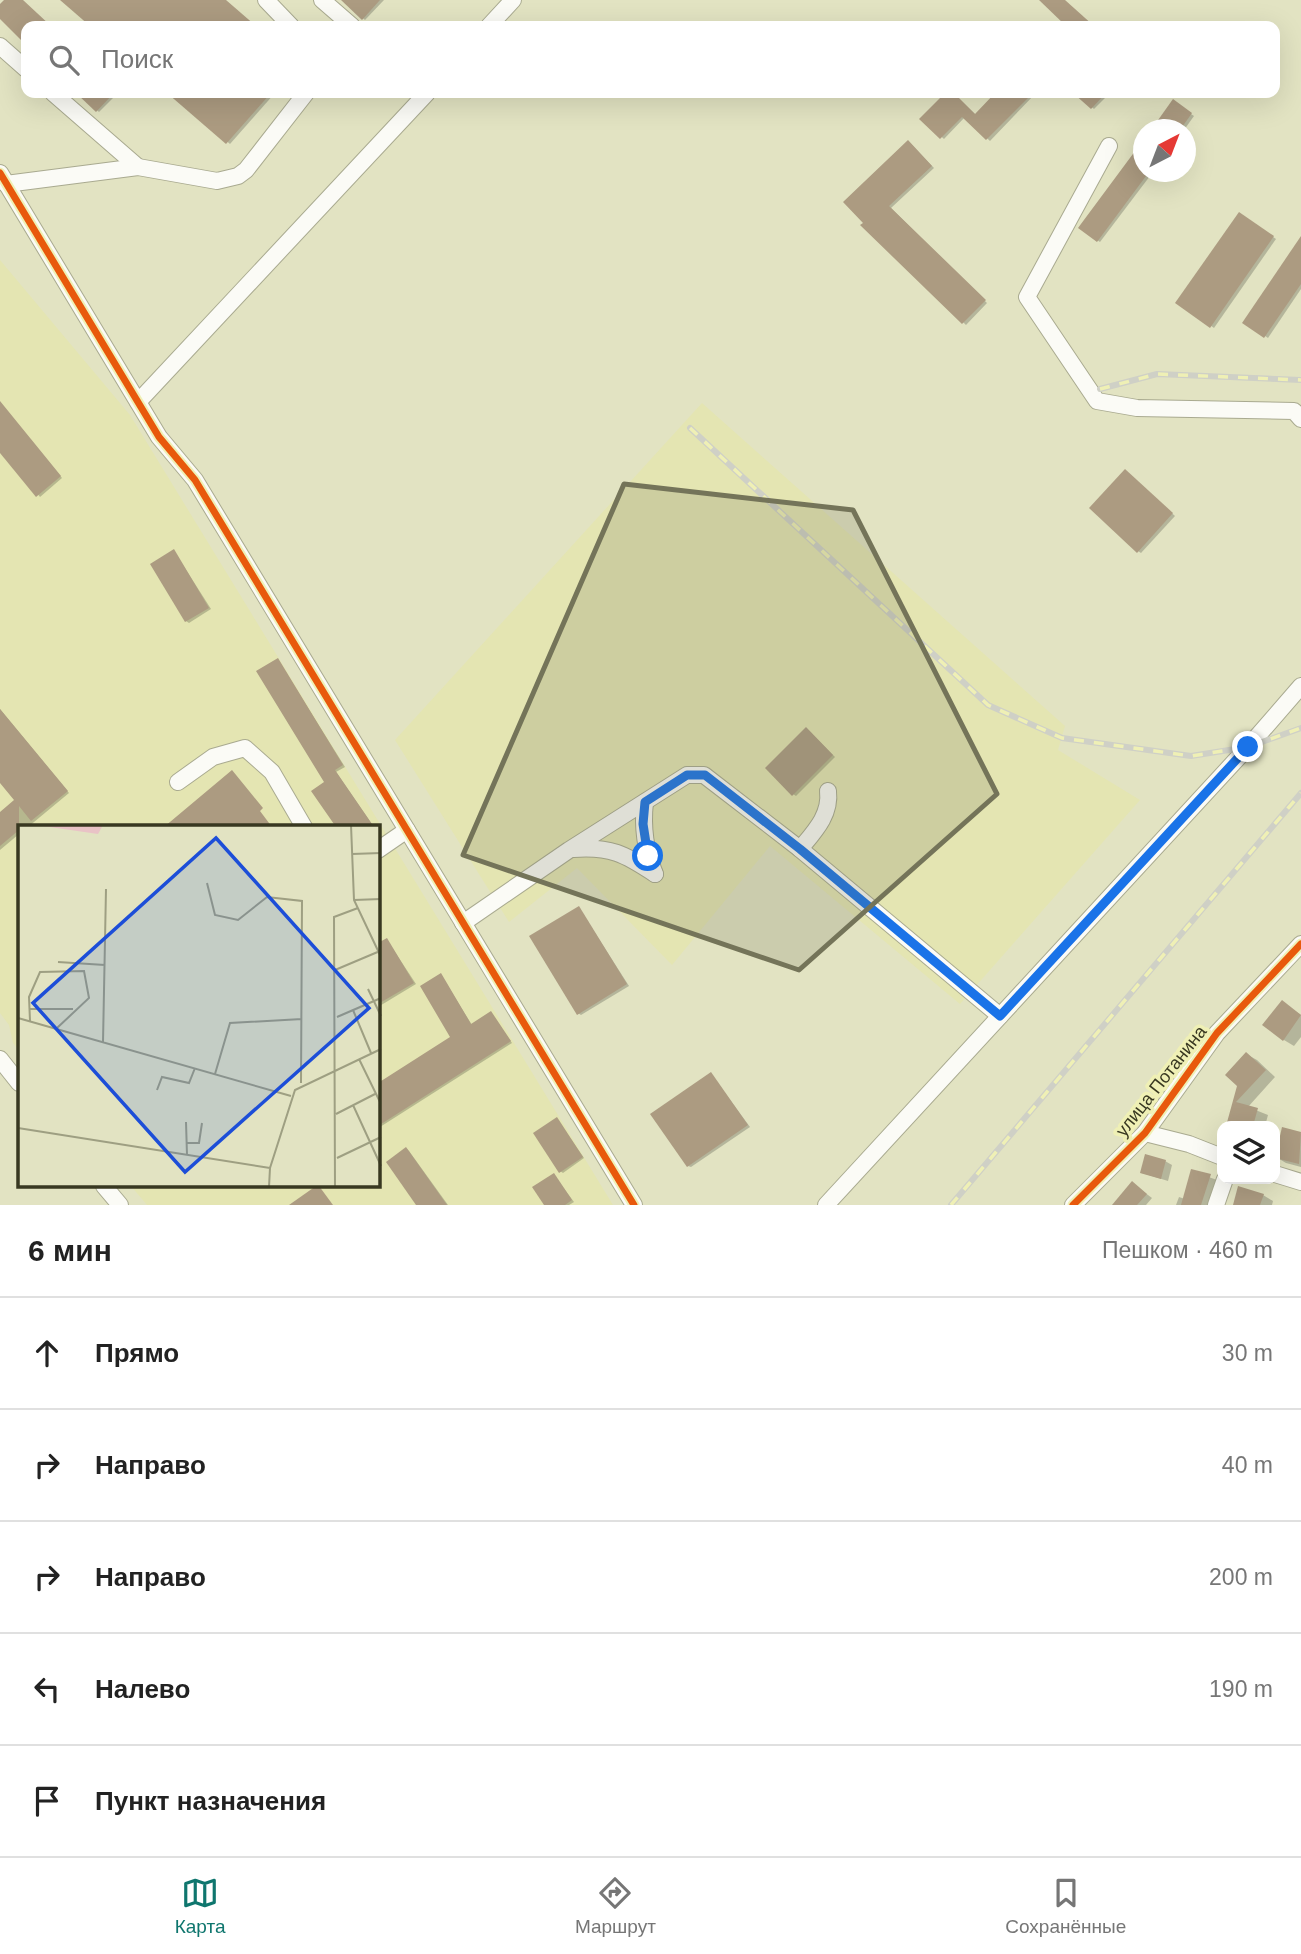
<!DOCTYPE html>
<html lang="ru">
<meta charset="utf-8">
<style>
:root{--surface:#fff;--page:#f6f6f6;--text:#222;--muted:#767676;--line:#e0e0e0;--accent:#0f766e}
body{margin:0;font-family:Arial,sans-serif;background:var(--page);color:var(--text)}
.controls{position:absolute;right:21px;bottom:21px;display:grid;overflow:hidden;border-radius:14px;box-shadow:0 7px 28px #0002}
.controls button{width:63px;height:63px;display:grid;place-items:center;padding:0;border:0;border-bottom:2px solid var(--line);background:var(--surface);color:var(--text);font:35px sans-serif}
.compass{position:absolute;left:1133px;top:119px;width:63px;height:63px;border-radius:50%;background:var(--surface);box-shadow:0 7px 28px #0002;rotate:42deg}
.stop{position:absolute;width:21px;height:21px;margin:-16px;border:5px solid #1a73e8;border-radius:50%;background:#fff}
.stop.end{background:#1a73e8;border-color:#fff;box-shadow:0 2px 7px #0008}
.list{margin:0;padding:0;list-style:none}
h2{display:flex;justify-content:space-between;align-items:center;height:91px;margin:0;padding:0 28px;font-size:30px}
h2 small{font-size:23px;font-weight:400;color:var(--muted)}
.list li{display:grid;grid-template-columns:46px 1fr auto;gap:21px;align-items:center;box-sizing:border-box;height:112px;padding:0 28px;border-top:2px solid var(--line)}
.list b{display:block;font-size:26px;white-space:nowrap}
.list em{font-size:23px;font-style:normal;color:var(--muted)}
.icon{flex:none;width:38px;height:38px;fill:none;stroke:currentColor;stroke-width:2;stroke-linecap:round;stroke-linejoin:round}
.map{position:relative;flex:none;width:1301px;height:1205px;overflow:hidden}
.search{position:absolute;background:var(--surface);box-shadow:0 7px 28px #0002;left:21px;right:21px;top:21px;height:77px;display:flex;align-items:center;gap:18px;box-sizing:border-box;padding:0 24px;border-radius:14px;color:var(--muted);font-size:26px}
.sheet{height:651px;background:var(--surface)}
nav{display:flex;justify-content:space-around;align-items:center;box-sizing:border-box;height:98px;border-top:2px solid var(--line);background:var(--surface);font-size:19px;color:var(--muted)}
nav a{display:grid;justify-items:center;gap:4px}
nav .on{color:var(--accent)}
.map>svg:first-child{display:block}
.built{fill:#e4e5b2}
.shadow{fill:#0003}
.building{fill:#ac9b81}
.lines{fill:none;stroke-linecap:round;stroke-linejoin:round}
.minor-casing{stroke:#a9aa90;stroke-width:18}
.minor{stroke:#fbfbf6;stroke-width:16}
.rail-casing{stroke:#cfd0c6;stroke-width:6}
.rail{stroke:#eff0b5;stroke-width:3.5;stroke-dasharray:10;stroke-linecap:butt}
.cycleway-casing{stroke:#eff0b5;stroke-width:11}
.cycleway{stroke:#e8590c;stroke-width:7}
.route{stroke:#1a73e8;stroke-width:9}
.marked{fill:#747459;fill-opacity:0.2;stroke:#747459;stroke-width:5;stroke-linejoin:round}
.labels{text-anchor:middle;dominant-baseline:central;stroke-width:7;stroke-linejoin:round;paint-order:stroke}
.street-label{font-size:18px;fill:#383821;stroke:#eff0b5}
.inset-road{fill:none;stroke:#9e9f82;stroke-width:2}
.view{fill:#1d4ed8;fill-opacity:0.15;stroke:#1d4ed8;stroke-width:3.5}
.inset-edge{fill:none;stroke:#383821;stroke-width:3.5}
</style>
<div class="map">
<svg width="1301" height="1205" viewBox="0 0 1301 1205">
<rect width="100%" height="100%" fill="#e2e3c2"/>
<g class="built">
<polygon points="0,260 130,415 613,1205 147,1205 131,1186 378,1186 378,827 19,827 19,1050 13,1043 9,1025 0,1013"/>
<polygon points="702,403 1065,726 1058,750 1140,800 960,1004 770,846 672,965 577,868 509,922 395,740"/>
</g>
<g class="shadow">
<polygon points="69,0 225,0 255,26 93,26 67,3"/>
<polygon points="343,0 384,0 365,20"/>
<polygon points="78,93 118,93 99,112"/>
<polygon points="170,93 275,93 230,144"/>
<polygon points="947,93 953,93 976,115 997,93 1036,93 990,141 965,117 944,139 922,119"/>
<polygon points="1076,93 1110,93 1094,109"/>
<polygon points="1173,102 1194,116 1184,130 1153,130"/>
<polygon points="911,144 934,168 891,208 987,303 966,325 863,225"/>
<polygon points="1144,172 1153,172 1100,242 1080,228"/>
<polygon points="1240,214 1276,239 1214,328 1178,302"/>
<polygon points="1301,239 1301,289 1268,338 1245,322"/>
<polygon points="0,402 62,478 40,497 0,443"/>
<polygon points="1128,473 1175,516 1141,553 1138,551"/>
<polygon points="174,551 211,609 189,623 186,621"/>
<polygon points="278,660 345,767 336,772 374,827 338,827 314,791 326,783"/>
<polygon points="0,709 69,793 28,827 19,827 19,834 0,850 0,814 17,800 0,780"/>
<polygon points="809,731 835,757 796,796 793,794"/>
<polygon points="579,908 629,986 581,1015 578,1013"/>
<polygon points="387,940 416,984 378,1007 378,945"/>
<polygon points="441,975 472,1025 491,1013 512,1043 380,1127 378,1126 378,1085 453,1038"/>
<polygon points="1282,1002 1301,1015 1301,1037 1294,1046 1284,1040"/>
<polygon points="1246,1054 1257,1060 1275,1077 1248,1107 1268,1115 1265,1126 1228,1126"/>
<polygon points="711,1074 750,1127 691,1167 688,1166"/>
<polygon points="557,1119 584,1158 563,1173 560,1171"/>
<polygon points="1283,1129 1301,1134 1301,1167 1286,1163 1276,1157"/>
<polygon points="407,1149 409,1151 448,1205 419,1205 388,1162"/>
<polygon points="1165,1161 1172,1165 1168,1181 1142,1173"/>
<polygon points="1192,1171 1217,1180 1208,1205 1176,1205 1179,1197 1185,1199"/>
<polygon points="554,1175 574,1202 569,1205 546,1205 534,1188"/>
<polygon points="1132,1183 1152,1198 1146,1205 1114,1205"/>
<polygon points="1239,1188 1263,1195 1273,1201 1272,1205 1234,1205"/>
</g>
<g class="building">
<polygon points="4,0 23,0 51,26 26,26 26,45 0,19 0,4"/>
<polygon points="60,0 226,0 256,26 90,26"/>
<polygon points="341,0 380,0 362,20"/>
<polygon points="1039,0 1065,0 1094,26 1066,26"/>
<polygon points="76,93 114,93 96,112"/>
<polygon points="167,93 271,93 226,144"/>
<polygon points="945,93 954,93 975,114 995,93 1033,93 986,140 962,117 940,139 919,119"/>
<polygon points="1073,93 1106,93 1091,109"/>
<polygon points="1173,99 1192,113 1180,130 1151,130"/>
<polygon points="1144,139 1144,172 1149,172 1097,242 1078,228"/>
<polygon points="908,140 932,166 889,206 986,300 962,324 860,225 863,223 843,202"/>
<polygon points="1239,212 1274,236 1210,328 1175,303"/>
<polygon points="1301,236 1301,284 1264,338 1242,323"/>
<polygon points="0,401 61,476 36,497 0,453"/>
<polygon points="1125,469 1173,513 1137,553 1089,508"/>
<polygon points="174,549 209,608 185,622 150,564"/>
<polygon points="278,658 343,765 335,770 374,827 336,827 311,791 324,782 256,671"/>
<polygon points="0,709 68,791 31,821 19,806 19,830 0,846 0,812 14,800 0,783"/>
<polygon points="806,727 833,755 792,796 765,768"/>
<polygon points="232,770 263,808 260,811 272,827 164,827"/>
<polygon points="579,906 627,984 577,1015 529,936"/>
<polygon points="387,938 414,983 378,1004 378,943"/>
<polygon points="441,973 471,1024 491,1011 511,1041 378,1126 378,1083 450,1037 420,986"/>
<polygon points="1282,1000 1301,1015 1283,1041 1262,1025"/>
<polygon points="1246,1052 1266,1070 1236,1102 1258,1108 1253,1126 1226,1126 1237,1086 1225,1075"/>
<polygon points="711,1072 748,1125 687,1167 650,1114"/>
<polygon points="557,1117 583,1157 559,1173 533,1133"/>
<polygon points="1282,1127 1301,1132 1299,1164 1275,1158"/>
<polygon points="406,1147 447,1205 416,1205 386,1162"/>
<polygon points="1145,1154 1166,1160 1161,1179 1140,1173"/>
<polygon points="1191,1169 1211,1174 1201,1205 1181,1205"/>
<polygon points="554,1173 572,1200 565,1205 544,1205 532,1187"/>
<polygon points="1132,1181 1147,1194 1137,1205 1112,1205"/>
<polygon points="316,1186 319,1186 333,1205 289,1205"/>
<polygon points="1238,1186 1264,1194 1260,1205 1233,1205"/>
</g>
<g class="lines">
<defs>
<g id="minor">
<polyline points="266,0 291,26"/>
<polyline points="322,0 352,26"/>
<polyline points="489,26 513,0"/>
<polyline points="0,46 26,69"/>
<polyline points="53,93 138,167"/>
<polyline points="1109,146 1027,297 1097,401 1137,408 1294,411 1301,419"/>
<polyline points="0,173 159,437 195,480 634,1205"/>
<polyline points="6,184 138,167 217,181 238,176 246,170 306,93"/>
<polyline points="138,402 427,93"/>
<polyline points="178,782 213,757 245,748 272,772 304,827"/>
<path d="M 645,802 C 642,828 645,850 655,874"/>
<path d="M 573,849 C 610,846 625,854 655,874"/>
<path d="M 800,849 C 814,832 831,815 828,791"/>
<polyline points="378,850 407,830"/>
<polyline points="463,923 569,850 687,775 704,775 800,849 1000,1016"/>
<polyline points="0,1059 19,1083"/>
<polyline points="1145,1133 1189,1144 1222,1157"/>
<polyline points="1275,1174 1301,1182"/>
<polyline points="104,1186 120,1205"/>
<polyline points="826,1205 1248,747 1301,686"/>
<polyline points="1073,1205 1145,1133 1217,1033 1301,944"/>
<polyline points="1216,1205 1225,1179"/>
</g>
</defs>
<use href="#minor" class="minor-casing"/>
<use href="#minor" class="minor"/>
<defs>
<g id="rail">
<polyline points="1100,389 1157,374 1301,380"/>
<polyline points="690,428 988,705 1062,738 1191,756 1248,747 1301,728"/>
<polyline points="951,1205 1301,793"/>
</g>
</defs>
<use href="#rail" class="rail-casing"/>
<use href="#rail" class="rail"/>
<defs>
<g id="cycleway">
<polyline points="0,173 159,437 195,480 634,1205"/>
<polyline points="1073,1205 1145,1133 1217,1033 1301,944"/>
</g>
</defs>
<use href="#cycleway" class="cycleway-casing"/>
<use href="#cycleway" class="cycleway"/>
</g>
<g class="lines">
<polyline class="route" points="648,856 643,824 645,802 687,775 705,775 800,849 1000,1016 1248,747"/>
</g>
<path class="marked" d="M 624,484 L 853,510 L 997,794 L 799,970 L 463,855 Z"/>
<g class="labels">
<g class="street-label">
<text transform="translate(1161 1081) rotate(-52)">улица Потанина</text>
</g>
</g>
<g transform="translate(18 825)">
<rect width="362" height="362" fill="#e2e3c2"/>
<path d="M 18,0 L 85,0 L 80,9 Z" fill="#e9c3c6"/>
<path class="inset-road" d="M 333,0 L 336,75 L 363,132M 334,29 L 363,28M 189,58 L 197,90 L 220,95 L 249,72 L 284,76 L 283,258M 336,75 L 363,74M 40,137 L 87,140M 317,145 L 362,126M 350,164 L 363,191M 11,184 L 55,184M 335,185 L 353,228M 319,192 L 363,173M 0,193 L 273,271M 12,196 L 11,172 L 22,147 L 66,146 L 71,173 L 39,203M 85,217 L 88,64M 341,234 L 363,279M 197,249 L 212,198 L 284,194M 139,265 L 144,252 L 171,258 L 177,243M 335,280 L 363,341M 318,289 L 357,269M 168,297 L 169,330M 0,303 L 252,343M 169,318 L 181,318 L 184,298M 319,333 L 363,312M 251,362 L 252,343 L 277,265 L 363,224M 317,362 L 316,92 L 340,83"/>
<path class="view" d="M 198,13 L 351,183 L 167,347 L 15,178 Z"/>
<rect width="362" height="362" class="inset-edge"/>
</g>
</svg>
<div class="controls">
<button><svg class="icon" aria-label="layers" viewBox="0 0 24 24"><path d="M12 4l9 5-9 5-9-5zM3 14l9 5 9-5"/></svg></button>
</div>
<svg class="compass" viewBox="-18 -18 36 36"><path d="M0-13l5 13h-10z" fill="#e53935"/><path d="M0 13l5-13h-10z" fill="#767676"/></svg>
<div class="stop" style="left:648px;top:856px"></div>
<div class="stop end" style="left:1248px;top:747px"></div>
<div class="search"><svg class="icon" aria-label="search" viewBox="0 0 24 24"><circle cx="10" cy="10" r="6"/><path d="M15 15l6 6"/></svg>Поиск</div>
</div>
<section class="sheet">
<h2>6 мин<small>Пешком · 460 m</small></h2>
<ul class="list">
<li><svg class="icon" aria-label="ahead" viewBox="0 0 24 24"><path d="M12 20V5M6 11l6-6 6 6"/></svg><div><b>Прямо</b></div><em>30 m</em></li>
<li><svg class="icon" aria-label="right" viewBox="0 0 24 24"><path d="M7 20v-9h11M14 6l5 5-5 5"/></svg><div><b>Направо</b></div><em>40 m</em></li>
<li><svg class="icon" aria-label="right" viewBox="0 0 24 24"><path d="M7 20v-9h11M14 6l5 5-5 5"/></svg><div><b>Направо</b></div><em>200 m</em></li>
<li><svg class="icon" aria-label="left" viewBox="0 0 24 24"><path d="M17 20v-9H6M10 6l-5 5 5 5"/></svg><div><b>Налево</b></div><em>190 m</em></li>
<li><svg class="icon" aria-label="arrive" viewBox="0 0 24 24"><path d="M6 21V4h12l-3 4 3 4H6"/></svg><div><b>Пункт назначения</b></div></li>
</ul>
</section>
<nav>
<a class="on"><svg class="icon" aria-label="map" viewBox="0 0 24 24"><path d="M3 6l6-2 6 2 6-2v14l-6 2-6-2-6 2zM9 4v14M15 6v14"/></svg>Карта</a>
<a><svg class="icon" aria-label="directions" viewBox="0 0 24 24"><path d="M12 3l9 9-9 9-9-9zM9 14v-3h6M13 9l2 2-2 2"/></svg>Маршрут</a>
<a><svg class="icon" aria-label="saved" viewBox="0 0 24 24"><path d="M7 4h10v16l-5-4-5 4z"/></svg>Сохранённые</a>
</nav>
